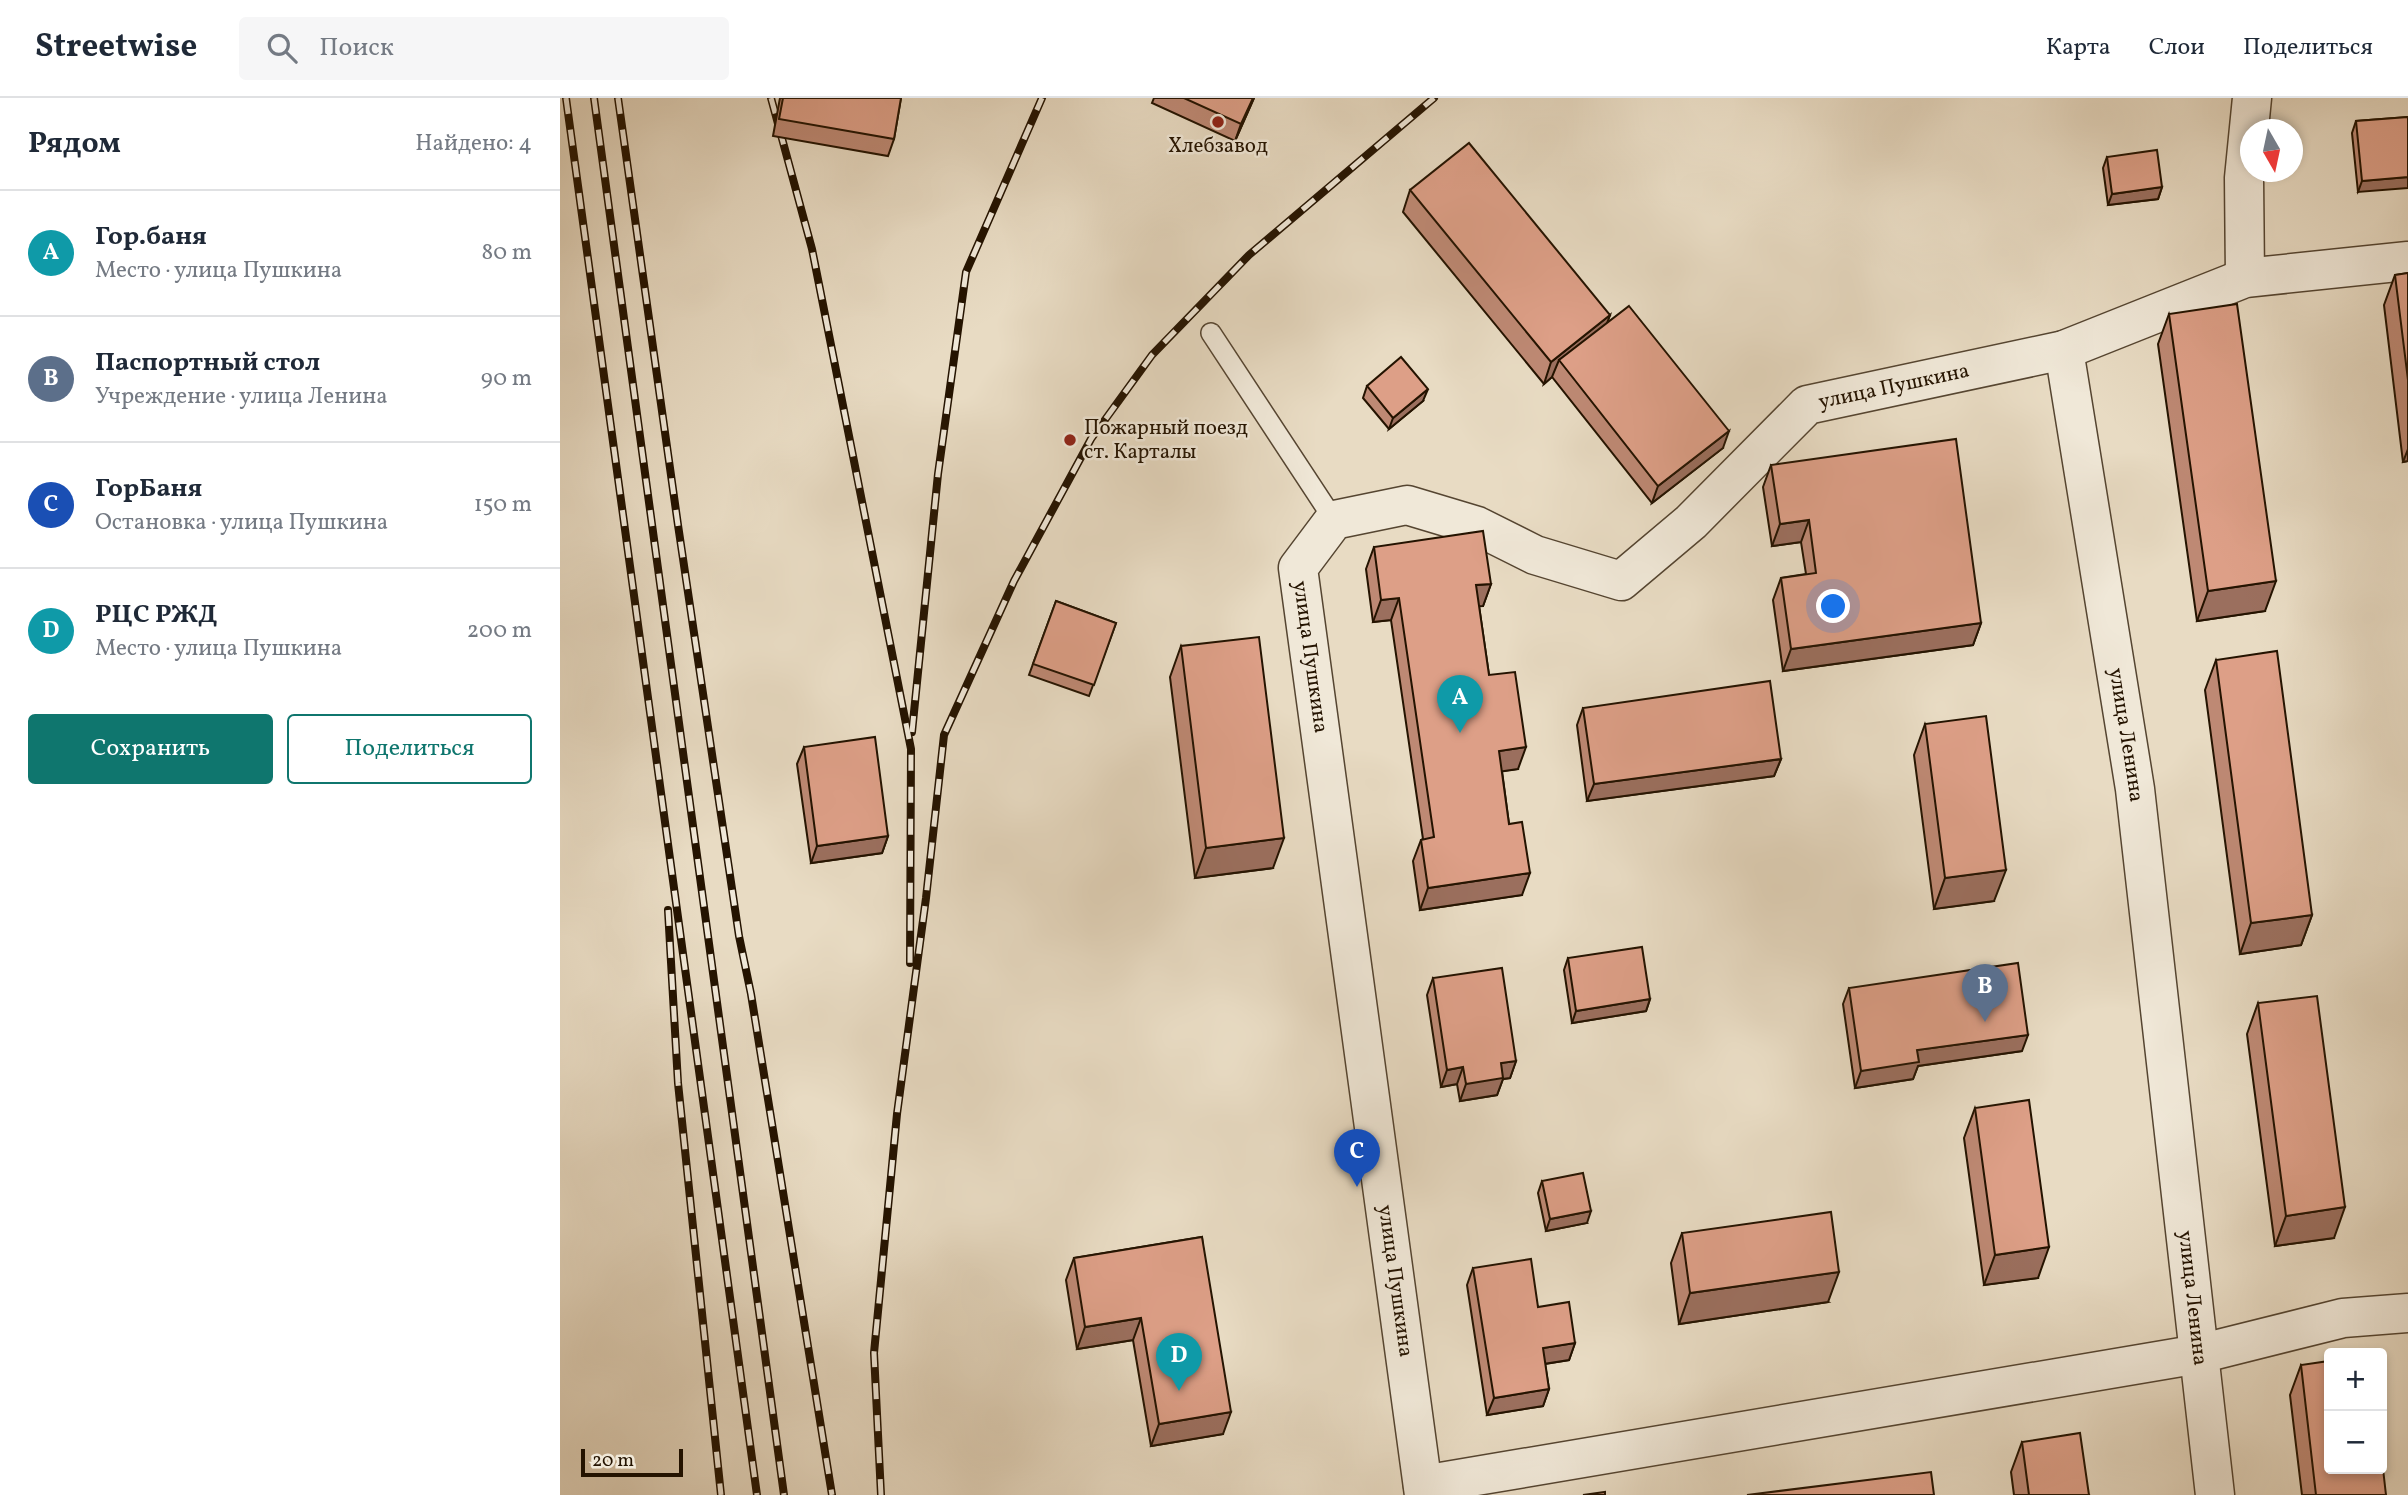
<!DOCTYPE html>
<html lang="ru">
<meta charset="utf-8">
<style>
:root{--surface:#fff;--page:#f6f6f7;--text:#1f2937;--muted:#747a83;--line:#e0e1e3;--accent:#0f766e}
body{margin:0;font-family:Vollkorn,serif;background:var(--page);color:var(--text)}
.controls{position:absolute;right:21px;bottom:21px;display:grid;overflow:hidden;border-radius:7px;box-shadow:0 4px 10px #0003}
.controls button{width:63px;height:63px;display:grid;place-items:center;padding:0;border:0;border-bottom:2px solid var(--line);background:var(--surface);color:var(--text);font:35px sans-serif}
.compass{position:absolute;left:1680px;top:21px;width:63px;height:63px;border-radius:50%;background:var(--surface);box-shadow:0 4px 10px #0003;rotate:171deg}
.scale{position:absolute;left:21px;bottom:18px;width:102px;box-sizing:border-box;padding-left:7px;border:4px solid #241300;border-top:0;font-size:19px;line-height:24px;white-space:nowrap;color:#241300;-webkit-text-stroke:5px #f0e8d8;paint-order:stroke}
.you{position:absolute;left:1274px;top:509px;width:24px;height:24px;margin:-18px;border:5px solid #fff;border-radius:50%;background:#1a73e8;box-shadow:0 0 0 10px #1a73e833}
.badge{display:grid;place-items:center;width:46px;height:46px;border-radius:50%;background:var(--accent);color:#fff;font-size:23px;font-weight:700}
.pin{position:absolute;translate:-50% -58px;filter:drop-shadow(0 2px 4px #0008)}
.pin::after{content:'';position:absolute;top:37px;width:24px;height:21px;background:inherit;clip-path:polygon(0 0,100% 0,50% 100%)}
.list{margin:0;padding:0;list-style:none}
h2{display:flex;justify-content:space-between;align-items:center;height:91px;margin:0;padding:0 28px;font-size:30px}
h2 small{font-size:23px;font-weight:400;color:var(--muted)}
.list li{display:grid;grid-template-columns:46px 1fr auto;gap:21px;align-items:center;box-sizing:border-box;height:126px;padding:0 28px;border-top:2px solid var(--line)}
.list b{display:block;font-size:26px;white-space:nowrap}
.list p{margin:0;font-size:23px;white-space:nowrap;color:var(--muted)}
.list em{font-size:23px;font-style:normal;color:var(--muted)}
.actions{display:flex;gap:14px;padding:21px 28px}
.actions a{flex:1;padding:16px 0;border:2px solid var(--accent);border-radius:7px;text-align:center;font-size:24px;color:var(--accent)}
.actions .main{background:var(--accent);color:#fff}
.icon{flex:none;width:38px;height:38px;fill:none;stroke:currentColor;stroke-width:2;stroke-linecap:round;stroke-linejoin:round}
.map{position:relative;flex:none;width:1848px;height:1397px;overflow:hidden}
header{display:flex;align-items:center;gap:42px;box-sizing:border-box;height:98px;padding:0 35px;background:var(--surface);border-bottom:2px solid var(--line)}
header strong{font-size:33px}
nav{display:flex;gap:38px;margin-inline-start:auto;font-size:24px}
.search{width:490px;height:63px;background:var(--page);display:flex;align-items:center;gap:18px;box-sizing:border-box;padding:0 24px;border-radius:7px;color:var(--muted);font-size:26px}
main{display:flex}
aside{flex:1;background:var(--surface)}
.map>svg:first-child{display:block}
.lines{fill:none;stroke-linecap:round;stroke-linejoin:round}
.service-casing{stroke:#554531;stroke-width:22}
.minor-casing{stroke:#554531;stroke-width:41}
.tertiary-casing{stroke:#554531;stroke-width:41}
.service{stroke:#f0e8d8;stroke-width:19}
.minor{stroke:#f0e8d8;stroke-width:38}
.tertiary{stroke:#f0e8d8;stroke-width:38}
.rail-casing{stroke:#241300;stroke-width:8}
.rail{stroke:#f0e8d8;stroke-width:5;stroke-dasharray:16;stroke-linecap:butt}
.wall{fill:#be8974;stroke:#241300;stroke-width:2}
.shaded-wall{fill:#9b6f5e;stroke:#241300;stroke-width:2}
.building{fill:#dd9f87;stroke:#241300;stroke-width:2}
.poi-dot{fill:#8f2418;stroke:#f0e8d8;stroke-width:2.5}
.labels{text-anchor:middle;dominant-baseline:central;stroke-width:5;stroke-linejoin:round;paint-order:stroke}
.poi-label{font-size:21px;fill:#241300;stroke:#f0e8d8}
.street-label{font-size:21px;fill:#241300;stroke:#f0e8d8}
</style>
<header>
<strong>Streetwise</strong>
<div class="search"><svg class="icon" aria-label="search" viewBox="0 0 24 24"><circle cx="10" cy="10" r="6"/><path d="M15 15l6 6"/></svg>Поиск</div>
<nav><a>Карта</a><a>Слои</a><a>Поделиться</a></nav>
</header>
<main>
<aside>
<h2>Рядом<small>Найдено: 4</small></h2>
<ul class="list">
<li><span class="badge" style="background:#0f9aa8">A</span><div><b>Гор.баня</b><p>Место · улица Пушкина</p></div><em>80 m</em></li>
<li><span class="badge" style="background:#5c6f8a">B</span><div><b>Паспортный стол</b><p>Учреждение · улица Ленина</p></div><em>90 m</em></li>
<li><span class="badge" style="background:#1a4fb4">C</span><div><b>ГорБаня</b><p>Остановка · улица Пушкина</p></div><em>150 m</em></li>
<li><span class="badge" style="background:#0f9aa8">D</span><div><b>РЦС РЖД</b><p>Место · улица Пушкина</p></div><em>200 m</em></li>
</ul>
<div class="actions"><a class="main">Сохранить</a><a>Поделиться</a></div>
</aside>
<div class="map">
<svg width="1848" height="1397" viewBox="0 0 1848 1397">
<rect width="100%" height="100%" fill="#e8dbc3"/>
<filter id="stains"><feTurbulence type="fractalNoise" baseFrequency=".00286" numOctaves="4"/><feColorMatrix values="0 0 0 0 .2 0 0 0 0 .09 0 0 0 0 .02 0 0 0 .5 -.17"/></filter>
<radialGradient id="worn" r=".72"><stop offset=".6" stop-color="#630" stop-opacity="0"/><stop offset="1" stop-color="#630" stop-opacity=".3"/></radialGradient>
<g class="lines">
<defs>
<polyline id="service" points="651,235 774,422"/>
<polyline id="minor" points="1639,1256 1783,1220 1848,1215"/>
<g id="tertiary">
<polyline points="1685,180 1684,80 1692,0"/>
<path id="s1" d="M 1504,252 L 1575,691 L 1655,1397"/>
<polyline points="863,1387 1639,1256"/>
<path id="s2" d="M 864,1397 L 738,470 L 774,422 L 847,407 L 917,428 L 975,457 L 1061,483 L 1131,424 L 1247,307 L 1504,252 L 1685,180 L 1848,163"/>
</g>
</defs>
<use href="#service" class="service-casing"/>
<use href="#minor" class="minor-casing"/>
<use href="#tertiary" class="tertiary-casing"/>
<use href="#service" class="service"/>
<use href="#minor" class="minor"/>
<use href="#tertiary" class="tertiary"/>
<defs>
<g id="rail">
<polyline points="6,0 197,1397"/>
<polyline points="34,0 224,1397"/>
<polyline points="58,0 118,427 179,838 191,896 272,1397"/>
<polyline points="211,0 252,151 351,651 350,865"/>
<polyline points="352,634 378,376 406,174 482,0"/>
<polyline points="108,812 118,985 161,1397"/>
<polyline points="321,1397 314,1255 337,1016 366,800 384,637 454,483 531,341 592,257 689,157 874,0"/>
</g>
</defs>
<use href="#rail" class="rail-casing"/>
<use href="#rail" class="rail"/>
</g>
<g class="wall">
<polygon points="220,0 341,0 334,41 328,58 213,38"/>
<polygon points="594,0 694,0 675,43 592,5"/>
<polygon points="1848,19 1798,94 1792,35 1796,23"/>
<polygon points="1547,59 1602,89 1598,101 1548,107 1543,70"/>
<polygon points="850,92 1050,217 1047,225 1163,350 1092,405 992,279 984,286 843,114"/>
<polygon points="1848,175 1848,363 1843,364 1824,207 1835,177"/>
<polygon points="1609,216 1705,513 1637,523 1598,246"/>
<polygon points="807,288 863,303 829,331 803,300"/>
<polygon points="1211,367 1421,525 1413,547 1223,573 1213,502 1221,480 1246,476 1241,444 1212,448 1203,389"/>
<polygon points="814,449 931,486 923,508 919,508 929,577 958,671 942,673 949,726 962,797 860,812 853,763 861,742 863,741 831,522 813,524 806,471"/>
<polygon points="496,503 556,525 529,598 469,577"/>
<polygon points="621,548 713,770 635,780 610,579"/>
<polygon points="1656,562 1752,817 1741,847 1680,856 1645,592"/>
<polygon points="1023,610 1221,661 1214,678 1027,703 1017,627"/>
<polygon points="1365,626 1434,803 1374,811 1354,657"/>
<polygon points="244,649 328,738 322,755 251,765 237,666"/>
<polygon points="1008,860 1090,901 1086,913 1012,925 1004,872"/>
<polygon points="873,880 956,963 950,980 943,981 937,997 900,1003 897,986 881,989 867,897"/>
<polygon points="1289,890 1462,953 1358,968 1353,981 1295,990 1283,906"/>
<polygon points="1698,905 1774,1140 1715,1148 1687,936"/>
<polygon points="1415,1010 1478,1180 1424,1187 1404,1040"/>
<polygon points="982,1083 1027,1125 986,1133 978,1095"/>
<polygon points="1122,1135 1268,1204 1119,1226 1111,1165"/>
<polygon points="642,1139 663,1336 591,1348 573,1242 517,1251 506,1182 514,1160"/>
<polygon points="913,1170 978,1209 1015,1245 1009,1262 985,1266 989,1291 983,1308 927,1317 907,1187"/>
<polygon points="1741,1267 1826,1397 1742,1397 1730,1297"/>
<polygon points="1462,1344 1529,1397 1454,1397 1451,1374"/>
</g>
<g class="shaded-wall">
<polygon points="693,0 694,0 675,43 681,26"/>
<polygon points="1848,79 1848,90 1798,94 1802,83"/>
<polygon points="1602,89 1598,101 1548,107 1552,96"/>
<polygon points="1050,217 1042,239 999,262 992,279 984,286 991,264"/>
<polygon points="868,291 863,303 829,331 833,320"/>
<polygon points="1169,333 1163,350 1092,405 1098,388"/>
<polygon points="1848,351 1848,363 1843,364"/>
<polygon points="1249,422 1241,444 1212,448 1220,426"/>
<polygon points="1716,483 1705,513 1637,523 1648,493"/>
<polygon points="931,486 923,508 908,509 916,487"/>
<polygon points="839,500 831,522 813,524 821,502"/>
<polygon points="1421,525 1413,547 1223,573 1231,551"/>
<polygon points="966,649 958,671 931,675 939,653"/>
<polygon points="1221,661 1214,678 1027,703 1034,686"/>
<polygon points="328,738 322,755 251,765 257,748"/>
<polygon points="724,740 713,770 635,780 646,750"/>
<polygon points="1446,772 1434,803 1374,811 1385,780"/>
<polygon points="970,775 962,797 860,812 868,790"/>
<polygon points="1752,817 1741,847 1680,856 1691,825"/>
<polygon points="1090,901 1086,913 1012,925 1016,913"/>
<polygon points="1468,937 1462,953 1358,968 1353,981 1295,990 1301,973 1357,952"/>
<polygon points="956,963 950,980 943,981 937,997 900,1003 906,986 941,965"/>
<polygon points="903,969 897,986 881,989 887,972"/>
<polygon points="1785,1109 1774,1140 1715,1148 1726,1118"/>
<polygon points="1031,1113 1027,1125 986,1133 990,1121"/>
<polygon points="1489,1149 1478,1180 1424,1187 1435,1157"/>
<polygon points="1279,1174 1268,1204 1119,1226 1130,1195"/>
<polygon points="581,1220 573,1242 517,1251 525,1229"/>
<polygon points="1015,1245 1009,1262 977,1267 983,1250"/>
<polygon points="989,1291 983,1308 927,1317 934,1300"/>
<polygon points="671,1314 663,1336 591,1348 599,1326"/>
</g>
<g class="building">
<polygon points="223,0 341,0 334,41 219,21"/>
<polygon points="624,0 693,0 681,26"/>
<polygon points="1848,19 1848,79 1802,83 1796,23"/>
<polygon points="909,45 1050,217 991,264 850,92"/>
<polygon points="1597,52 1602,89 1552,96 1547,59"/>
<polygon points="1848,175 1848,282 1835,177"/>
<polygon points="1677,206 1716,483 1648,493 1609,216"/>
<polygon points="1069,208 1169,333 1098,388 999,262"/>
<polygon points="841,259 868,291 833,320 807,288"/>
<polygon points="1396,341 1421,525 1231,551 1221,480 1256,475 1249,422 1220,426 1211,367"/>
<polygon points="923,433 931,486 916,487 929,577 955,574 966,649 939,653 949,726 962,724 970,775 868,790 861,742 874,739 839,500 821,502 814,449"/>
<polygon points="496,503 556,525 534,587 473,566"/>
<polygon points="699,539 724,740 646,750 621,548"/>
<polygon points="1717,553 1752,817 1691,825 1656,562"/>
<polygon points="1210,583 1221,661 1034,686 1023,610"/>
<polygon points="1426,618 1446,772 1385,780 1365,626"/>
<polygon points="315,639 328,738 257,748 244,649"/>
<polygon points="1082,849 1090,901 1016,913 1008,860"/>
<polygon points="1458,865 1468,937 1357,952 1359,964 1301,973 1289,890"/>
<polygon points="942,870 956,963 941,965 943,980 906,986 903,969 887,972 873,880"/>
<polygon points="1757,898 1785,1109 1726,1118 1698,905"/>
<polygon points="1469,1002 1489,1149 1435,1157 1415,1010"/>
<polygon points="1023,1075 1031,1113 990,1121 982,1083"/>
<polygon points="1271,1114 1279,1174 1130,1195 1122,1135"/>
<polygon points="642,1139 671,1314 599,1326 581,1220 525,1229 514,1160"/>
<polygon points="971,1161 978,1209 1009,1204 1015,1245 983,1250 989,1291 934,1300 913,1170"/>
<polygon points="1769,1263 1769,1371 1822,1371 1822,1362 1826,1397 1756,1397 1741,1267"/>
<polygon points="1520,1335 1529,1397 1469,1397 1462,1344"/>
<polygon points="1371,1374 1374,1397 1187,1397"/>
<polygon points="1045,1394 1045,1397 1023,1397"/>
</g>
<g class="poi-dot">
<circle cx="658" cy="24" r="7"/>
<circle cx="510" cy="342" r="7"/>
</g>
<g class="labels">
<g class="poi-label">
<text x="658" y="48">Хлебзавод</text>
<text x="524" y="330" text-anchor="start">Пожарный поезд<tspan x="524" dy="24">ст. Карталы</tspan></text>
</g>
<g class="street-label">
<text stroke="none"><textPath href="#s2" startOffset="1643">улица Пушкина</textPath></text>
<text transform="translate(750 559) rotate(82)">улица Пушкина</text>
<text stroke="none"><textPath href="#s1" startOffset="390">улица Ленина</textPath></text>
<text transform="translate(835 1183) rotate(82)">улица Пушкина</text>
<text stroke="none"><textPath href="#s1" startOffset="957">улица Ленина</textPath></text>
</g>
</g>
<rect width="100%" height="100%" filter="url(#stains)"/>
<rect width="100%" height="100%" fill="url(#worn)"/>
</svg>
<div class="controls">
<button>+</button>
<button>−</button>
</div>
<svg class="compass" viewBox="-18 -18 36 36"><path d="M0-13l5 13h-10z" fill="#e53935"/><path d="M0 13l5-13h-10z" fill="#747a83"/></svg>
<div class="scale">20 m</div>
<div class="you"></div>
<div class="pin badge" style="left:900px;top:635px;background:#0f9aa8">A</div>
<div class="pin badge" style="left:1425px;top:924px;background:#5c6f8a">B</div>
<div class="pin badge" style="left:797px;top:1089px;background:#1a4fb4">C</div>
<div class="pin badge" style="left:619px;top:1293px;background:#0f9aa8">D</div>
</div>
</main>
